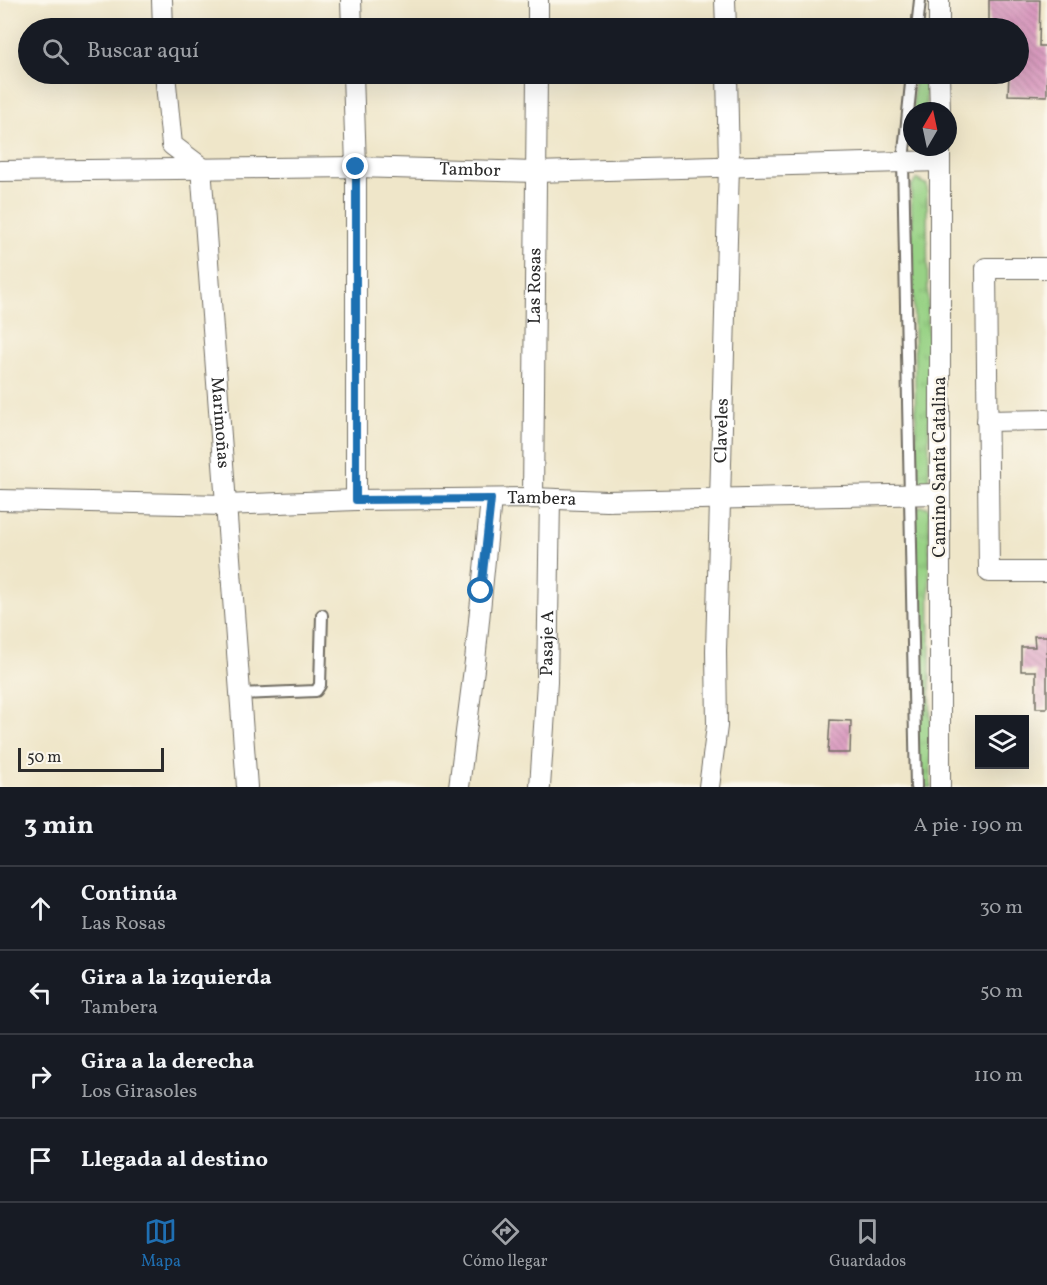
<!DOCTYPE html>
<html lang="es">
<meta charset="utf-8">
<style>
:root{--surface:#171b24;--page:#20242c;--text:#f1f3f6;--muted:#9ea1a6;--line:#363941;--accent:#1f6fb2}
body{margin:0;font-family:Vollkorn,serif;background:var(--page);color:var(--text)}
.controls{position:absolute;right:18px;bottom:18px;display:grid;overflow:hidden;border-radius:0px;box-shadow:0 6px 24px #0002}
.controls button{width:54px;height:54px;display:grid;place-items:center;padding:0;border:0;border-bottom:2px solid var(--line);background:var(--surface);color:var(--text);font:30px sans-serif}
.compass{position:absolute;left:903px;top:102px;width:54px;height:54px;border-radius:50%;background:var(--surface);box-shadow:0 6px 24px #0002;rotate:9deg}
.scale{position:absolute;left:18px;bottom:15px;width:146px;box-sizing:border-box;padding-left:6px;border:3px solid #2b2b2b;border-top:0;font-size:16px;line-height:21px;white-space:nowrap;color:#2b2b2b;-webkit-text-stroke:4px #fbf7ec;paint-order:stroke}
.stop{position:absolute;width:18px;height:18px;margin:-14px;border:4px solid #1f6fb2;border-radius:50%;background:#fff}
.stop.end{background:#1f6fb2;border-color:#fff;box-shadow:0 2px 6px #0008}
.list{margin:0;padding:0;list-style:none}
h2{display:flex;justify-content:space-between;align-items:center;height:78px;margin:0;padding:0 24px;font-size:26px}
h2 small{font-size:20px;font-weight:400;color:var(--muted)}
.list li{display:grid;grid-template-columns:39px 1fr auto;gap:18px;align-items:center;box-sizing:border-box;height:84px;padding:0 24px;border-top:2px solid var(--line)}
.list b{display:block;font-size:22px;white-space:nowrap}
.list p{margin:0;font-size:20px;white-space:nowrap;color:var(--muted)}
.list em{font-size:20px;font-style:normal;color:var(--muted)}
.icon{flex:none;width:33px;height:33px;fill:none;stroke:currentColor;stroke-width:2;stroke-linecap:round;stroke-linejoin:round}
.map{position:relative;flex:none;width:1047px;height:787px;overflow:hidden}
.search{position:absolute;background:var(--surface);box-shadow:0 6px 24px #0002;left:18px;right:18px;top:18px;height:66px;display:flex;align-items:center;gap:15px;box-sizing:border-box;padding:0 21px;border-radius:33px;color:var(--muted);font-size:22px}
.sheet{height:414px;background:var(--surface)}
nav{display:flex;justify-content:space-around;align-items:center;box-sizing:border-box;height:84px;border-top:2px solid var(--line);background:var(--surface);font-size:16px;color:var(--muted)}
nav a{display:grid;justify-items:center;gap:3px}
nav .on{color:var(--accent)}
.map>svg:first-child{display:block}
.grass{fill:url(#grass-tufts);stroke:#627e58;stroke-width:1.5}
.building{fill:url(#building-back-hatch)}
.lines{fill:none;stroke-linecap:round;stroke-linejoin:round}
.lane-casing{stroke:#706c62;stroke-width:14}
.street-casing{stroke:#706c62;stroke-width:22}
.lane{stroke:#fff;stroke-width:10}
.street{stroke:#fff;stroke-width:20}
.route{stroke:#1f6fb2;stroke-width:8}
.labels{text-anchor:middle;dominant-baseline:central;stroke-width:5;stroke-linejoin:round;paint-order:stroke}
.street-label{font-size:18px;fill:#2b2b2b;stroke:#fbf7ec}
</style>
<div class="map">
<svg width="1047" height="787" viewBox="0 0 1047 787">
<defs>
<pattern id="grass-tufts" width="24" height="20" patternUnits="userSpaceOnUse" patternTransform="scale(1.5)"><rect width="24" height="20" fill="#98d285"/><path d="M3 7l-1-3M5 7V3M7 7l1-3M15 17l-1-3M17 17v-4M19 17l1-3" fill="none" stroke="#83b473"/></pattern>
<pattern id="building-back-hatch" width="6" height="6" patternUnits="userSpaceOnUse" patternTransform="scale(1.5)"><rect width="6" height="6" fill="#d892bc"/><path d="M-1 5l2 2M0 0l6 6M5-1l2 2" fill="none" stroke="#af7799"/></pattern>
</defs>
<rect width="100%" height="100%" fill="#fbf7ec"/>
<filter id="ink" filterUnits="userSpaceOnUse"><feTurbulence type="fractalNoise" baseFrequency=".0167" numOctaves="2"/><feDisplacementMap in="SourceGraphic" scale="12" xChannelSelector="R" yChannelSelector="G"/><feConvolveMatrix kernelMatrix="1 2 1 2 8 2 1 2 1" color-interpolation-filters="sRGB"/></filter>
<filter id="wash" filterUnits="userSpaceOnUse"><feTurbulence type="fractalNoise" baseFrequency=".008" numOctaves="4" result="noise"/><feDisplacementMap in="SourceGraphic" scale="24" xChannelSelector="R" yChannelSelector="G"/><feGaussianBlur stdDeviation="1.35" result="paint"/><feColorMatrix in="noise" values="0 0 0 0 0 0 0 0 0 0 0 0 0 0 0 0 0 1.4 0 .05"/><feComposite in="paint" operator="in"/></filter>
<g filter="url(#wash)">
<rect width="100%" height="100%" fill="#efe6c9"/>
<g class="grass">
<polygon points="914,74 926,74 926,111 913,111"/>
<polygon points="917,179 927,185 929,482 920,485 917,481 911,186"/>
<polygon points="922,506 927,507 929,511 931,787 918,787 915,514 916,508"/>
</g>
<g id="blocks">
<g class="building">
<polygon points="989,0 1040,0 1039,46 1047,46 1047,96 1008,95 1009,74 1018,74 1018,28 989,28"/>
<polygon points="1034,636 1047,636 1047,708 1036,708 1036,671 1021,671 1021,647 1035,647"/>
<polygon points="830,720 851,721 850,753 828,753"/>
</g>
</g>
</g>
<g filter="url(#ink)">
<use href="#blocks" fill-opacity="0" stroke="#706c62" stroke-width="1.5"/>
<g class="lines">
<defs>
<g id="lane">
<polyline points="917,28 920,0"/>
<polyline points="912,74 903,161 916,787"/>
<polyline points="239,694 316,691 320,685 322,615"/>
</g>
<g id="street">
<polyline points="162,0 163,28"/>
<polyline points="351,0 352,28"/>
<polyline points="725,0 726,28"/>
<polyline points="939,0 939,28"/>
<polyline points="538,28 538,0"/>
<path id="s1" d="M 165,74 L 172,145 L 201,167 L 247,787"/>
<polyline points="353,74 356,167 356,500"/>
<polyline points="939,74 940,111"/>
<polyline points="940,147 940,787"/>
<path id="s2" d="M 0,171 L 356,167 L 535,172 L 940,161"/>
<polyline points="1047,268 986,268 989,572 1047,572"/>
<polyline points="987,421 1047,420"/>
<path id="s3" d="M 533,498 L 537,74"/>
<path id="s4" d="M 0,500 L 225,505 L 356,500 L 533,498 L 606,501 L 939,494"/>
<polyline points="459,787 475,661 491,499"/>
<path id="s5" d="M 540,787 L 547,682 L 550,499"/>
<path id="s6" d="M 709,787 L 717,726 L 716,651 L 729,165 L 727,74"/>
</g>
</defs>
<use href="#lane" class="lane-casing"/>
<use href="#street" class="street-casing"/>
<use href="#lane" class="lane"/>
<use href="#street" class="street"/>
</g>
</g>
<g class="lines" filter="url(#ink)">
<polyline class="route" points="356,167 356,500 491,499 481,591"/>
</g>
<g class="labels">
<g class="street-label">
<text stroke="none"><textPath href="#s2" startOffset="470">Tambor</textPath></text>
<text stroke="none"><textPath href="#s3" startOffset="212">Las Rosas</textPath></text>
<text stroke="none"><textPath href="#s1" startOffset="364">Marimoñas</textPath></text>
<text stroke="none"><textPath href="#s6" startOffset="357">Claveles</textPath></text>
<text transform="translate(940 467) rotate(-90)">Camino Santa Catalina</text>
<text stroke="none"><textPath href="#s4" startOffset="542">Tambera</textPath></text>
<text stroke="none"><textPath href="#s5" startOffset="144">Pasaje A</textPath></text>
</g>
</g>
</svg>
<div class="controls">
<button><svg class="icon" aria-label="layers" viewBox="0 0 24 24"><path d="M12 4l9 5-9 5-9-5zM3 14l9 5 9-5"/></svg></button>
</div>
<svg class="compass" viewBox="-18 -18 36 36"><path d="M0-13l5 13h-10z" fill="#e53935"/><path d="M0 13l5-13h-10z" fill="#9ea1a6"/></svg>
<div class="scale">50 m</div>
<div class="stop" style="left:481px;top:591px"></div>
<div class="stop end" style="left:356px;top:167px"></div>
<div class="search"><svg class="icon" aria-label="search" viewBox="0 0 24 24"><circle cx="10" cy="10" r="6"/><path d="M15 15l6 6"/></svg>Buscar aquí</div>
</div>
<section class="sheet">
<h2>3 min<small>A pie · 190 m</small></h2>
<ul class="list">
<li><svg class="icon" aria-label="ahead" viewBox="0 0 24 24"><path d="M12 20V5M6 11l6-6 6 6"/></svg><div><b>Continúa</b><p>Las Rosas</p></div><em>30 m</em></li>
<li><svg class="icon" aria-label="left" viewBox="0 0 24 24"><path d="M17 20v-9H6M10 6l-5 5 5 5"/></svg><div><b>Gira a la izquierda</b><p>Tambera</p></div><em>50 m</em></li>
<li><svg class="icon" aria-label="right" viewBox="0 0 24 24"><path d="M7 20v-9h11M14 6l5 5-5 5"/></svg><div><b>Gira a la derecha</b><p>Los Girasoles</p></div><em>110 m</em></li>
<li><svg class="icon" aria-label="arrive" viewBox="0 0 24 24"><path d="M6 21V4h12l-3 4 3 4H6"/></svg><div><b>Llegada al destino</b></div></li>
</ul>
</section>
<nav>
<a class="on"><svg class="icon" aria-label="map" viewBox="0 0 24 24"><path d="M3 6l6-2 6 2 6-2v14l-6 2-6-2-6 2zM9 4v14M15 6v14"/></svg>Mapa</a>
<a><svg class="icon" aria-label="directions" viewBox="0 0 24 24"><path d="M12 3l9 9-9 9-9-9zM9 14v-3h6M13 9l2 2-2 2"/></svg>Cómo llegar</a>
<a><svg class="icon" aria-label="saved" viewBox="0 0 24 24"><path d="M7 4h10v16l-5-4-5 4z"/></svg>Guardados</a>
</nav>
